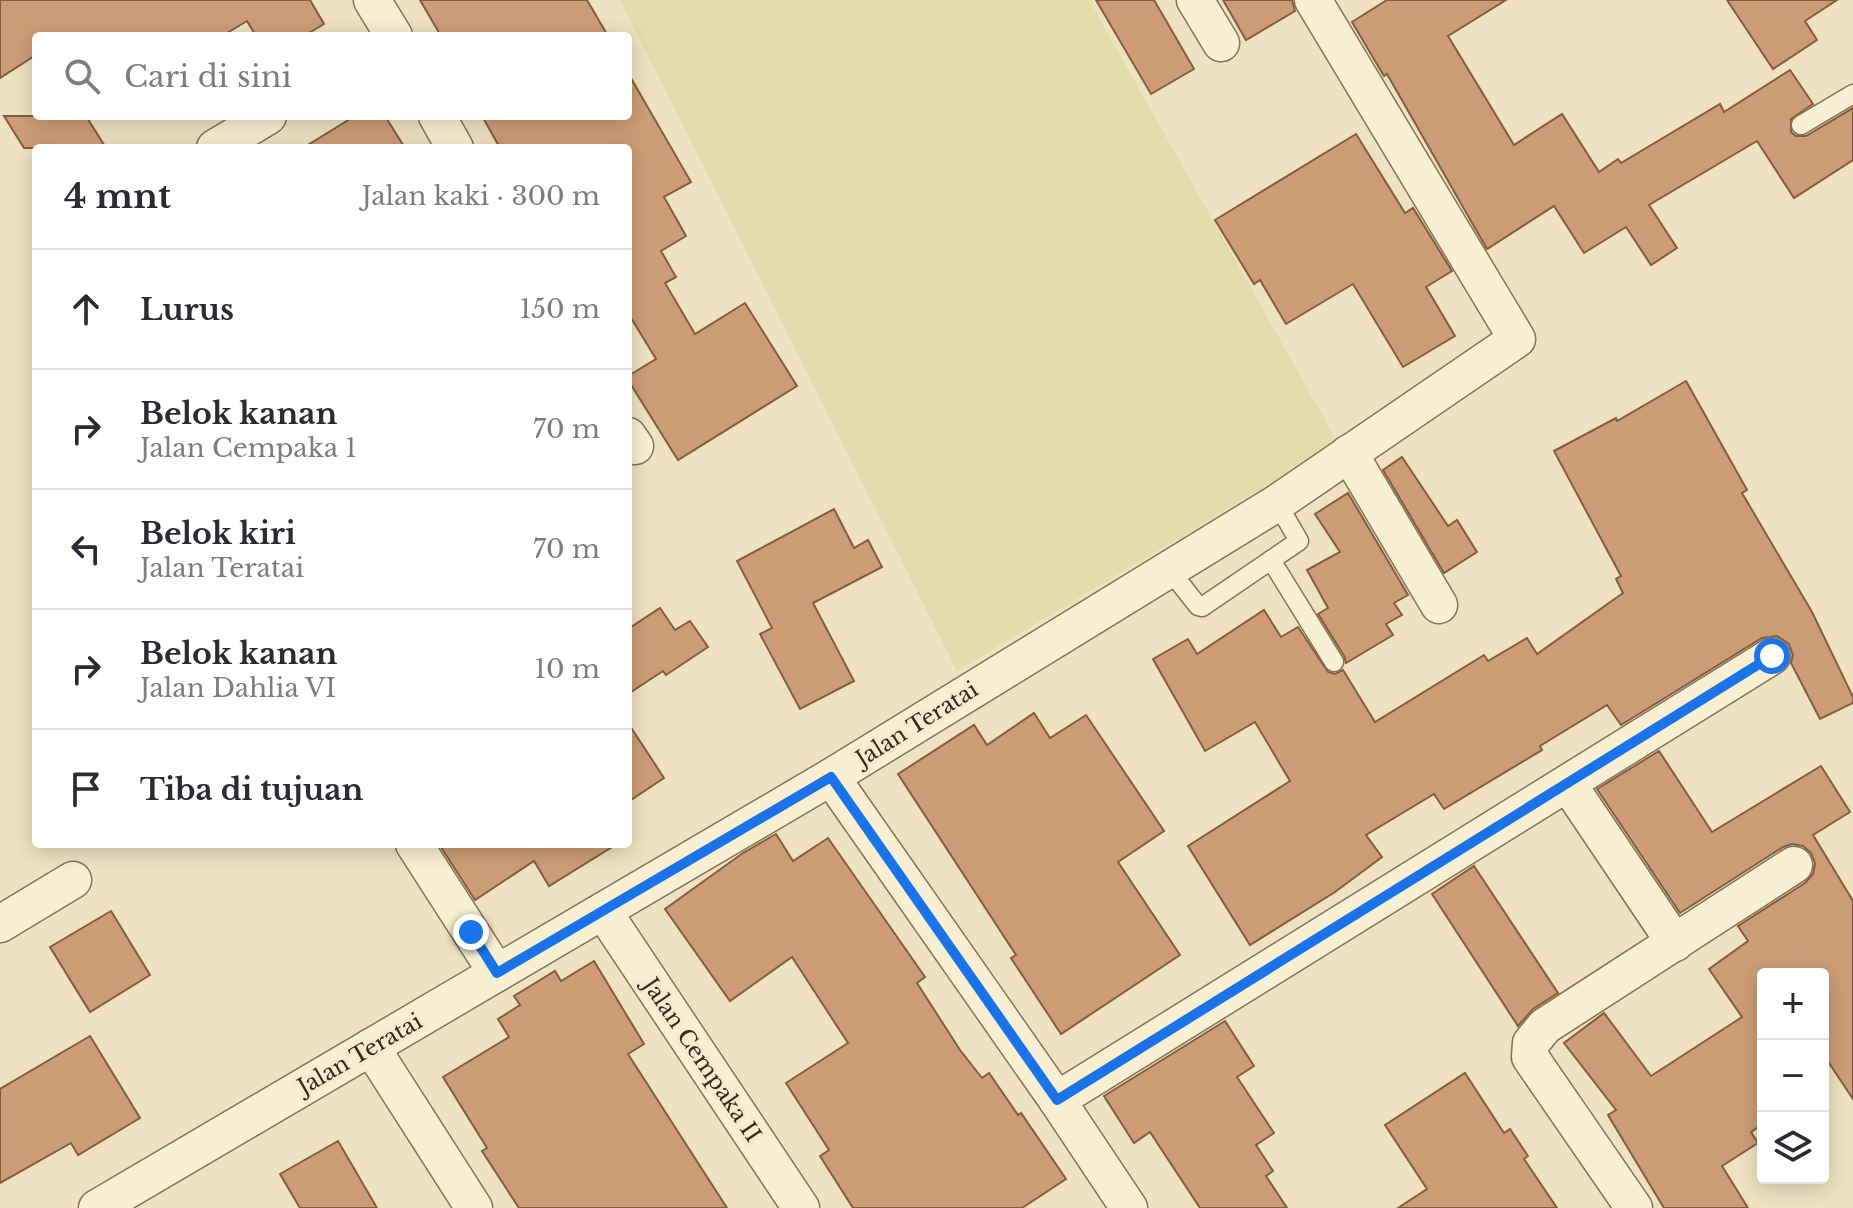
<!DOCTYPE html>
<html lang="id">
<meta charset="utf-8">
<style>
:root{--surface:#fff;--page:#f2f2f3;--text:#2b2b33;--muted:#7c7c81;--line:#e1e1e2}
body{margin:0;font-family:"Libre Baskerville",serif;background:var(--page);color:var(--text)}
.controls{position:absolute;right:24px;bottom:24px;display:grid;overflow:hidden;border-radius:8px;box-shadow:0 4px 20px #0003}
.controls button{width:72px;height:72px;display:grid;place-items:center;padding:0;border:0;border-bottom:2px solid var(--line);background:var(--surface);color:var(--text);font:40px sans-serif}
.stop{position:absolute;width:24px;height:24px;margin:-18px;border:6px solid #1a73e8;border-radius:50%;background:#fff}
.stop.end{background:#1a73e8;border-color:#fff;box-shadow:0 2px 8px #0008}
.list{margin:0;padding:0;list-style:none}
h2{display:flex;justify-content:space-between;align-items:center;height:104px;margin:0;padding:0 32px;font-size:34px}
h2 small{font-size:26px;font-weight:400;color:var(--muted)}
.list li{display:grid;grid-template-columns:52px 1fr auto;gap:24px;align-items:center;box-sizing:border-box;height:120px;padding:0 32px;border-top:2px solid var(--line)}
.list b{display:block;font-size:30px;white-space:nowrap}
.list p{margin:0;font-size:26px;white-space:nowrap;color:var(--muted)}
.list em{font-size:26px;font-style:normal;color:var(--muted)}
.icon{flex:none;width:44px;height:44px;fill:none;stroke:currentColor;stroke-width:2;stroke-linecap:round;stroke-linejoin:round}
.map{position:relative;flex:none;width:1853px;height:1208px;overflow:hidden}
.search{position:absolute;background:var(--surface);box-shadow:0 4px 20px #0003;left:32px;top:32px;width:600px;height:88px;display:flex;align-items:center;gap:20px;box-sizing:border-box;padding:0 28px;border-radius:8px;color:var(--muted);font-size:30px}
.panel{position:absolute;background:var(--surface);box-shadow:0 4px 20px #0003;left:32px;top:144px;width:600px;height:704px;border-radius:8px}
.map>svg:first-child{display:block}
.farmland{fill:#e3ddad}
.building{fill:#cc9d75;stroke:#855d3e;stroke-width:2}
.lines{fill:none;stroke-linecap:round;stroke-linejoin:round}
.lane-casing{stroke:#867258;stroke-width:21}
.street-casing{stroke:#867258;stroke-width:39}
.lane{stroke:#f9efd3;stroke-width:18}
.street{stroke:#f9efd3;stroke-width:36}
.route{stroke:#1a73e8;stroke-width:10}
.labels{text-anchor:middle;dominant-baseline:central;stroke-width:7;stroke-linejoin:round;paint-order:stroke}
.street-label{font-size:22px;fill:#362a1c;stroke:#f5eccf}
</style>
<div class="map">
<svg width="1853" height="1208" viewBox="0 0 1853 1208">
<rect width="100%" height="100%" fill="#eee2c0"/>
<polygon class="farmland" points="620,0 1089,0 1338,443 957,671"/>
<g class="building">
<polygon points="0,0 310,0 324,24 304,36 256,36 247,21 222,36 36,36 36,55 0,78"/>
<polygon points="420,0 587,0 608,36 441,36"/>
<polygon points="1096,0 1154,0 1194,69 1151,94"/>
<polygon points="1223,0 1292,0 1295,11 1246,40"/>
<polygon points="1387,0 1506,0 1448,36 1514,145 1562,114 1599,172 1618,159 1621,163 1720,104 1724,112 1790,70 1813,104 1791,119 1791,132 1796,136 1806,136 1853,108 1853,160 1794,198 1757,141 1649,205 1677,248 1651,265 1626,227 1584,253 1554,206 1487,249 1387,74 1384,76 1352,22"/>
<polygon points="1727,0 1837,0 1805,21 1817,40 1773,69"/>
<polygon points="628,73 691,182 664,197 686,236 661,251 676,277 665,283 695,334 745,303 797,386 678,460 628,380 628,376 656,359 628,313 628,148 500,148 482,116 628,116"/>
<polygon points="4,116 86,116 106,148 24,148"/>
<polygon points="355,116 385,116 405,148 303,148"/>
<polygon points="1356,134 1405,213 1413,208 1452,271 1426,287 1455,336 1403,367 1353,284 1286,324 1260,280 1254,284 1215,220"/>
<polygon points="1686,381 1747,490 1742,493 1812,612 1853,697 1853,703 1820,719 1791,663 1793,655 1789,644 1777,636 1762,638 1621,725 1607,705 1540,746 1542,750 1444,809 1434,794 1366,835 1382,857 1335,892 1250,945 1188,846 1290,781 1255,722 1205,751 1153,659 1188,639 1197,654 1264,610 1281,637 1298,627 1328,672 1335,674 1343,670 1375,722 1484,655 1488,661 1527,638 1537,654 1623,593 1616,579 1621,576 1554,451 1616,418 1617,421"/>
<polygon points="1402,457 1448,526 1457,520 1477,552 1444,573 1383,470"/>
<polygon points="1348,493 1408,595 1394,603 1402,615 1386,624 1393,635 1346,663 1344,656 1318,614 1328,608 1307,570 1340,552 1315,514"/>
<polygon points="834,509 854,548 868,540 882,567 813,603 854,681 800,709 760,634 772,628 737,561"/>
<polygon points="660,608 675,630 690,621 708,647 666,675 663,671 628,694 628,629"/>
<polygon points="1034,713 1050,738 1086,715 1164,831 1118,862 1180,955 1061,1034 1011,958 1016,955 898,774 974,725 987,745"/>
<polygon points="628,723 664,778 628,802"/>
<polygon points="1659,751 1712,832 1821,766 1850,812 1813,835 1853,901 1853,1099 1823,1054 1823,974 1763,974 1763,1124 1751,1132 1758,1143 1722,1166 1748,1208 1664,1208 1608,1115 1616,1110 1564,1043 1604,1013 1651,1076 1742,1017 1709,969 1748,941 1738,926 1805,883 1813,874 1815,863 1811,853 1803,846 1792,844 1783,847 1680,913 1597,789"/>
<polygon points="776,834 793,861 828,838 925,977 917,983 960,1050 982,1078 989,1073 1018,1115 1021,1113 1066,1179 1022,1208 853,1208 820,1156 829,1150 786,1083 848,1043 792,957 730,1001 665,909 743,853"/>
<polygon points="439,844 617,844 549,886 534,861 475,900"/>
<polygon points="1474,866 1558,993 1533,1009 1518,1026 1432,894"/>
<polygon points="111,911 150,975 90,1012 50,947"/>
<polygon points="594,961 644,1044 628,1054 727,1208 519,1208 482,1151 487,1148 443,1077 509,1037 498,1019 520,1005 514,996 555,971 561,981"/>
<polygon points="1225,1021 1254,1066 1237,1077 1274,1133 1256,1145 1273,1171 1266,1176 1287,1208 1200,1208 1150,1132 1134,1143 1104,1096"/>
<polygon points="90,1036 140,1118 78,1155 71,1143 0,1183 0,1089"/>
<polygon points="1465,1073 1504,1133 1510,1129 1528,1156 1524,1159 1557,1208 1398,1208 1427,1189 1385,1125"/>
<polygon points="338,1141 377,1208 300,1208 280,1174"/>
</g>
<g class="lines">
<defs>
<g id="lane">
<polyline points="1801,125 1853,94"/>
<polyline points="1271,560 1334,662"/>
<polyline points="1168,568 1198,606 1202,607 1299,541 1277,503"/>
</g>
<g id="street">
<polyline points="372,0 394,36"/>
<polyline points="1195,0 1221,43"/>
<polyline points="437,116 455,148"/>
<polyline points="215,148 268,116"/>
<polyline points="628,436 635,446"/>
<polyline points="1349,453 1439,605"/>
<polyline points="831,777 1057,1100 1129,1208"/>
<polyline points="1568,784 1675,943"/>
<polyline points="414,844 497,973"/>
<polyline points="603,911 801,1208"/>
<polyline points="0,924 73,880"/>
<polyline points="371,1047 474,1208"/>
<polyline points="1057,1100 1772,656"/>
<polyline points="97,1208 831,777 1277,503 1517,339 1313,0"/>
<polyline points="1634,1208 1530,1057 1531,1043 1545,1026 1794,865"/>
</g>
</defs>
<use href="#lane" class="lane-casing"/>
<use href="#street" class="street-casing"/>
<use href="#lane" class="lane"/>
<use href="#street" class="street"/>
</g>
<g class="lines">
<polyline class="route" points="471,932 497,973 831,777 1057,1100 1772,656"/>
</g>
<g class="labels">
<g class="street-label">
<text transform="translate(917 724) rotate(-32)">Jalan Teratai</text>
<text transform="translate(360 1054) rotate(-30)">Jalan Teratai</text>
<text transform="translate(702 1060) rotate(56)">Jalan Cempaka II</text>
</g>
</g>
</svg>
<div class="controls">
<button>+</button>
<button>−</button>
<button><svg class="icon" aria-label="layers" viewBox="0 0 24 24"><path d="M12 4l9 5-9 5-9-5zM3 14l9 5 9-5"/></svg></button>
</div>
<div class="stop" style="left:1772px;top:656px"></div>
<div class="stop end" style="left:471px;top:932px"></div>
<div class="search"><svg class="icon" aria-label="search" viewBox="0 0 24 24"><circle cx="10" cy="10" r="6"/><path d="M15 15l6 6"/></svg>Cari di sini</div>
<section class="panel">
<h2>4 mnt<small>Jalan kaki · 300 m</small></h2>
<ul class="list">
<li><svg class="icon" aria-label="ahead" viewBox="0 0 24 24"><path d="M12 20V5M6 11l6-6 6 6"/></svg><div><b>Lurus</b></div><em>150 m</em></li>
<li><svg class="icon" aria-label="right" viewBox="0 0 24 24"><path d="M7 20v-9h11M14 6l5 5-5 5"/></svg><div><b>Belok kanan</b><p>Jalan Cempaka 1</p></div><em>70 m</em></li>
<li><svg class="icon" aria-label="left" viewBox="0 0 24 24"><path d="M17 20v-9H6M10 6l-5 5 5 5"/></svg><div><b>Belok kiri</b><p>Jalan Teratai</p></div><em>70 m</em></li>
<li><svg class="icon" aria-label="right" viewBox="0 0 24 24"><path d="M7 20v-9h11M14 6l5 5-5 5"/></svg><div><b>Belok kanan</b><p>Jalan Dahlia VI</p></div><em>10 m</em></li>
<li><svg class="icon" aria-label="arrive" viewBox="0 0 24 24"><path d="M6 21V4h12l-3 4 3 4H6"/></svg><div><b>Tiba di tujuan</b></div></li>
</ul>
</section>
</div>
